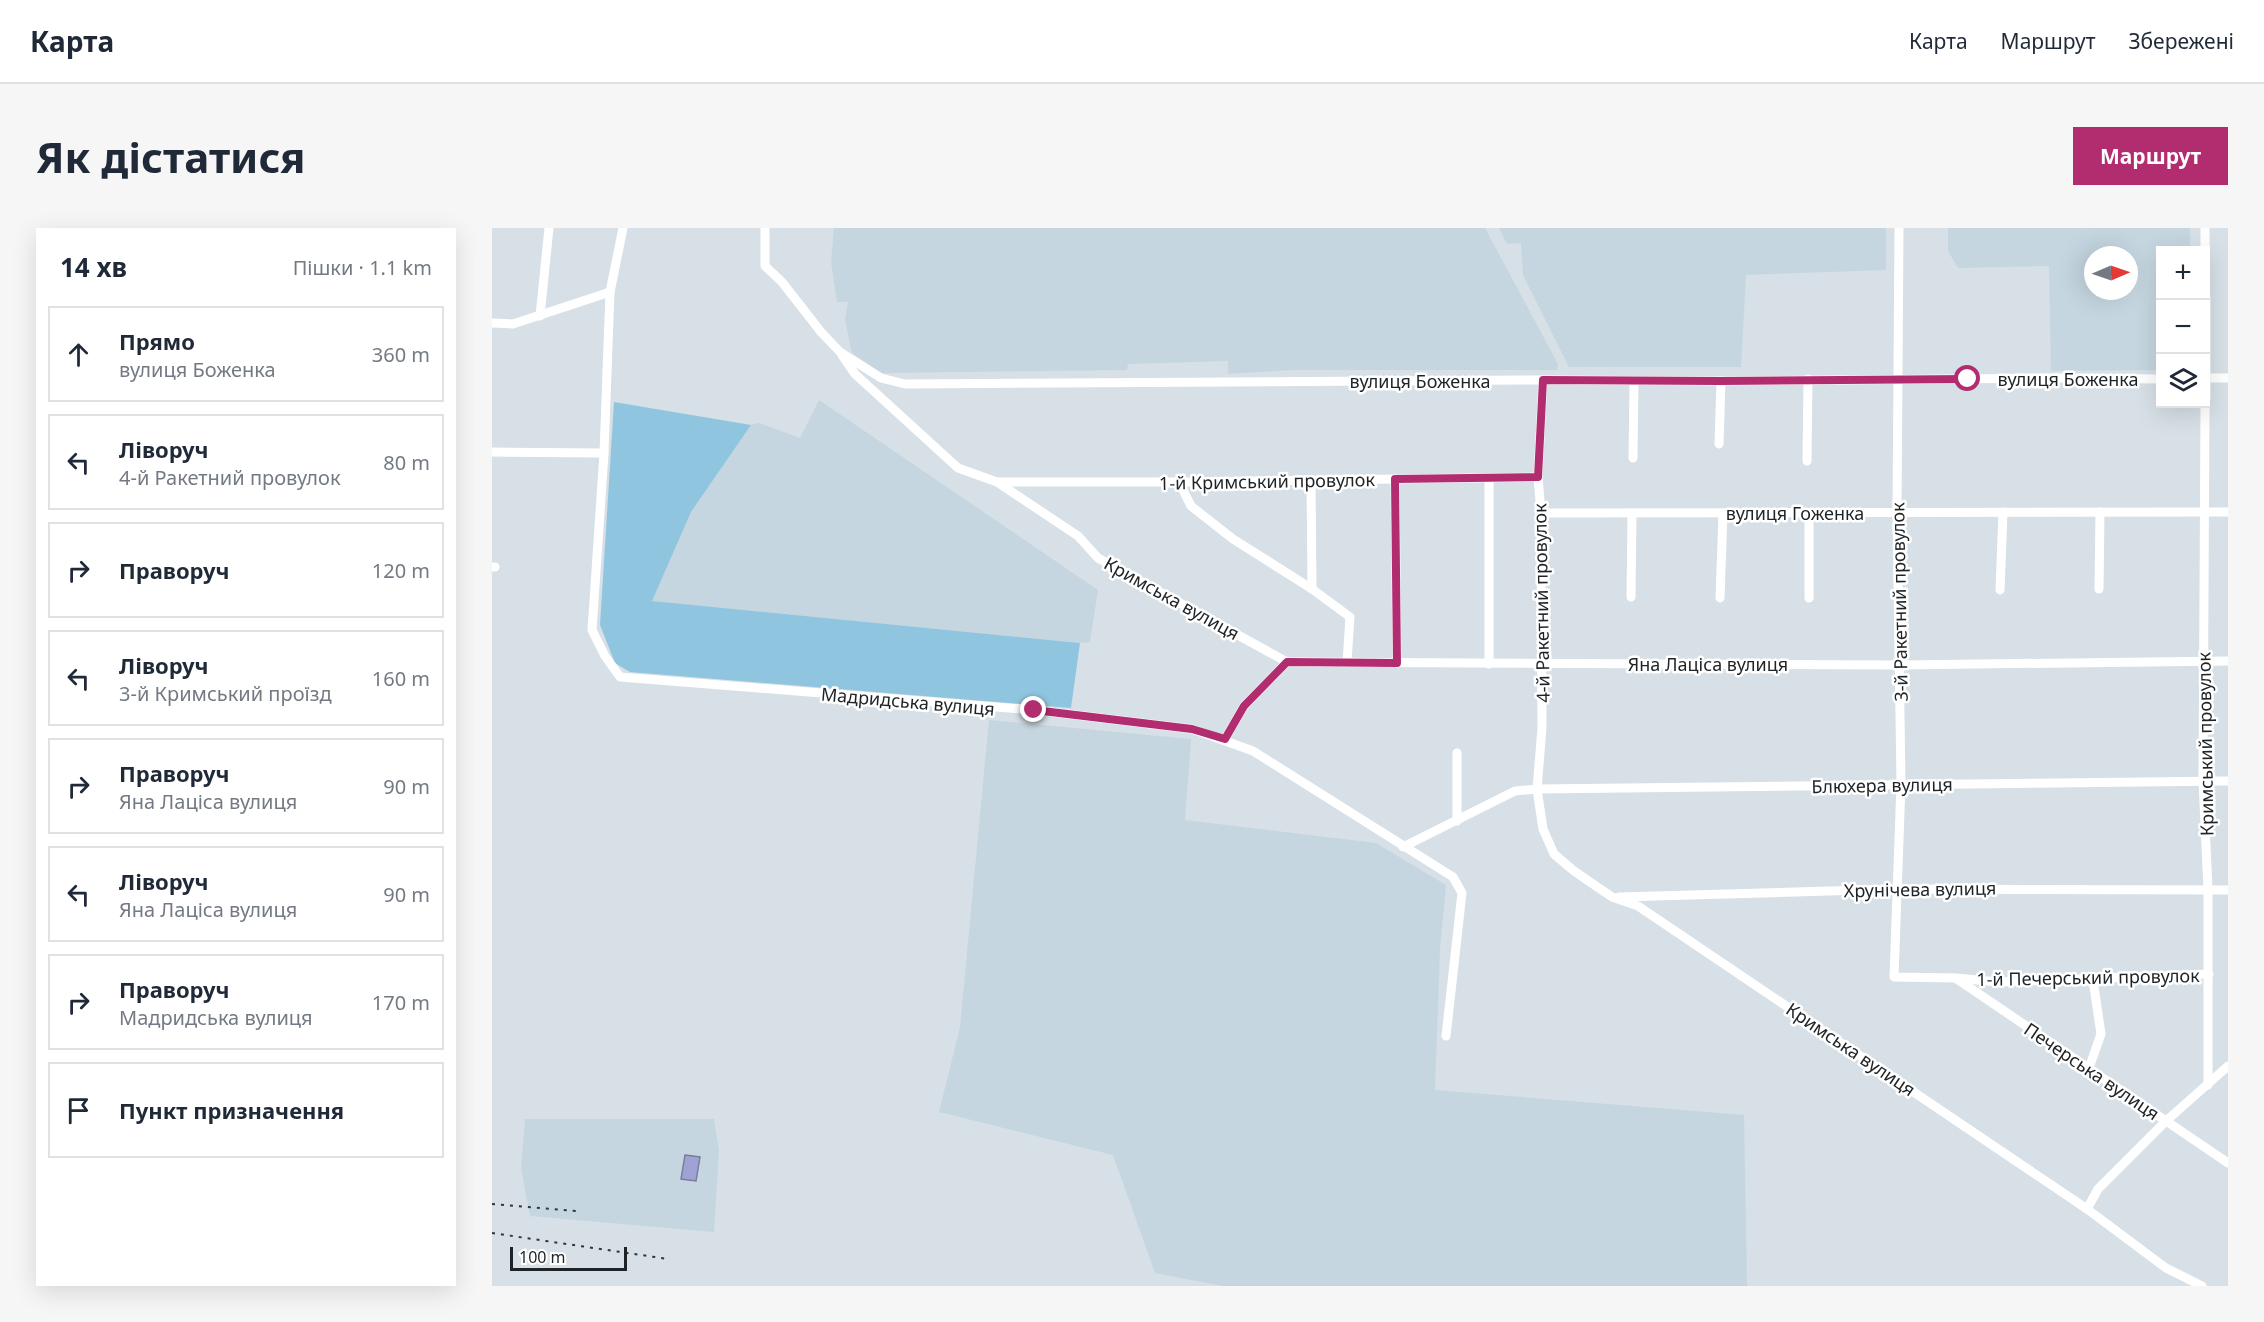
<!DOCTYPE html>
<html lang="uk">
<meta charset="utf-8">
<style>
:root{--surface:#fff;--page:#f6f6f7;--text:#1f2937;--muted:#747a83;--line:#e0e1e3;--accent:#b22c70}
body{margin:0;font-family:"Noto Sans",sans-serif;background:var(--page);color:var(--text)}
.controls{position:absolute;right:18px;top:18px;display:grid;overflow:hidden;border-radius:0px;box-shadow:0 6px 24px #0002}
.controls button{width:54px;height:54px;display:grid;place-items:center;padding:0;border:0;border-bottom:2px solid var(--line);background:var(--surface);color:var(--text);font:30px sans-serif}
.compass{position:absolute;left:1592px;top:18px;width:54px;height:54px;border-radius:50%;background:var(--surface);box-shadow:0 6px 24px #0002;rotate:88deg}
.scale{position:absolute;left:18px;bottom:15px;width:117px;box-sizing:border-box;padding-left:6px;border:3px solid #1f2325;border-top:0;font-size:16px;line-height:21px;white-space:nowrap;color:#1f2325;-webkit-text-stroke:4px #fff;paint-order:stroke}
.stop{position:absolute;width:18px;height:18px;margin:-14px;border:4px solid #b22c70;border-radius:50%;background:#fff}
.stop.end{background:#b22c70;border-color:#fff;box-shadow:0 2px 6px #0008}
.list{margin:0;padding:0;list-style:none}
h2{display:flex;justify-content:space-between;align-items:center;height:78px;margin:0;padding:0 24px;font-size:26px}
h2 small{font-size:20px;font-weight:400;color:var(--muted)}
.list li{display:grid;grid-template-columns:39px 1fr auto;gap:18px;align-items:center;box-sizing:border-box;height:96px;margin:0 12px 12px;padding:0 12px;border:2px solid var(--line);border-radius:0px}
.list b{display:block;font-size:22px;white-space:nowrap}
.list p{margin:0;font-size:20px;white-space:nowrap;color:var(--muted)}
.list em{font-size:20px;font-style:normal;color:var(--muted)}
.icon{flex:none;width:33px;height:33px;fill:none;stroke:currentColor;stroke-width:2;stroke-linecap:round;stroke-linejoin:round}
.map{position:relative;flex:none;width:1736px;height:1058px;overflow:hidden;border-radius:0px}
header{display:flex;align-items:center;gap:36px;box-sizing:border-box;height:84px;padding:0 30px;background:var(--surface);border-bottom:2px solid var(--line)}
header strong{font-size:28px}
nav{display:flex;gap:33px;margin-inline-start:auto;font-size:21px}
.intro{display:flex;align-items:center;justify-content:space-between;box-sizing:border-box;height:144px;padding:0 36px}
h1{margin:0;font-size:42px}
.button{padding:15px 27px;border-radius:0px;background:var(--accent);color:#fff;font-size:21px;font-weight:700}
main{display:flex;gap:36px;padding:0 36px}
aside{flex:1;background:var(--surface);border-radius:0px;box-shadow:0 6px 24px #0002}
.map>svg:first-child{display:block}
.built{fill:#c5d6e0;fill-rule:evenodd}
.green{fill:#90c5e0}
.water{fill:#9fa3d3;stroke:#797d9f;stroke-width:1.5}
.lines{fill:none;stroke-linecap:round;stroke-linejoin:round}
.street{stroke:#fff;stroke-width:9}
.rail{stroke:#323639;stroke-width:2;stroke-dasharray:3 6;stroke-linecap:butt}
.route{stroke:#b22c70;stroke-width:8}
.labels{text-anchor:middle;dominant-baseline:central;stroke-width:5;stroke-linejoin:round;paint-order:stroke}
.street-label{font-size:18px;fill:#1f2325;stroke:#fff}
</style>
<header>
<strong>Карта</strong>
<nav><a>Карта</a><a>Маршрут</a><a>Збережені</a></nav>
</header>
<div class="intro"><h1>Як дістатися</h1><a class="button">Маршрут</a></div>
<main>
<aside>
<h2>14 хв<small>Пішки · 1.1 km</small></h2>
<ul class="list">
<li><svg class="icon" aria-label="ahead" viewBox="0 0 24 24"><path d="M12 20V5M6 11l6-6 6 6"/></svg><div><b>Прямо</b><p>вулиця Боженка</p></div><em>360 m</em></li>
<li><svg class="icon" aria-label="left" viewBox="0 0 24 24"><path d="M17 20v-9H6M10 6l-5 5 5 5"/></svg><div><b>Ліворуч</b><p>4-й Ракетний провулок</p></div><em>80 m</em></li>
<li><svg class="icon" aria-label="right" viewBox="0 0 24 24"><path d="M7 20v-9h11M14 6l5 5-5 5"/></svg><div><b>Праворуч</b></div><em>120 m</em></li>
<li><svg class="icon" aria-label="left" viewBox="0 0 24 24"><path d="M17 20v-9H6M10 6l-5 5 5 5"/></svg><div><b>Ліворуч</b><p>3-й Кримський проїзд</p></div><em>160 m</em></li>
<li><svg class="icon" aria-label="right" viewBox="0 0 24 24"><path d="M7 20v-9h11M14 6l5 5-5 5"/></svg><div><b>Праворуч</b><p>Яна Лаціса вулиця</p></div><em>90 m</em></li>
<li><svg class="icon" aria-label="left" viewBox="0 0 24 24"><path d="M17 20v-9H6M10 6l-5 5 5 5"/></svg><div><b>Ліворуч</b><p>Яна Лаціса вулиця</p></div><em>90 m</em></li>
<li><svg class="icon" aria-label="right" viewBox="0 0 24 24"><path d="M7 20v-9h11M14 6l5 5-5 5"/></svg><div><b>Праворуч</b><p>Мадридська вулиця</p></div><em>170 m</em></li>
<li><svg class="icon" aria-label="arrive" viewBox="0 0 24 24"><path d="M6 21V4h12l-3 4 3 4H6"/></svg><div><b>Пункт призначення</b></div></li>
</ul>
</aside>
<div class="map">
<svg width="1736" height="1058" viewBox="0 0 1736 1058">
<rect width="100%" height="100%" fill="#d6e0e6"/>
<g class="built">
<polygon points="342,0 993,0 1066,136 1065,142 798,142 736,146 736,133 636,136 635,142 390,145 360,125 353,92 356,74 345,74 339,34"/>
<polygon points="1007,0 1394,0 1394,42 1254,47 1249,139 1077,139 1031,47 1029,15 1015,16"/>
<path d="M 1456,0 L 1698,0 L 1698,22 L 1668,22 L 1668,142 L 1559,143 L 1557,38 L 1466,40 L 1456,23 ZM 1601,27 L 1637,27 L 1637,63 L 1601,63 Z"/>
<polygon points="327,172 606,362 598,414 588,415 159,373 199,284 259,197 267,195 308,210"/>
<polygon points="497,492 699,511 693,592 884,615 954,657 948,721 943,862 1252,887 1255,1058 731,1058 663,1045 621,927 447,884 468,799"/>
<polygon points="33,891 222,891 227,923 222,1004 38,988 29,940"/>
</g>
<polygon class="green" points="122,174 259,197 199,284 160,373 588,415 579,480 138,444 123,435 108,397"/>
<polygon class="water" points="193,927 208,929 204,953 189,951"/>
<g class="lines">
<g class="street">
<polyline points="131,0 118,64 112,225 100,402 113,428 128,449 542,482 700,501 761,523 961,649 970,665 954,808"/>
<polyline points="273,0 273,38 290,54 329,104 348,124 389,150 413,156 1051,152 1229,153 1565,150 1668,151"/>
<polyline points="1407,0 1405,285 1409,556 1402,749 1464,750 1506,754 1717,746"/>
<polyline points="1713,0 1713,22"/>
<polyline points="1714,69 1714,170"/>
<polyline points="48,88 57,0"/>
<polyline points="0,95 21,96 118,64"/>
<polyline points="350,127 363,146 466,240 505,254 586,308 606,330 795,434"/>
<polyline points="1714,150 1736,150"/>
<polyline points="1051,152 1046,249 1049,285 1050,500 1045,561 1051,601 1062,626 1082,643 1120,669 1146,678 1595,981 1674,1040 1710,1058"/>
<polyline points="1713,176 1711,553 1716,661 1716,857"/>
<polyline points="1227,216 1229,153"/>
<polyline points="0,224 112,225"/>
<polyline points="1141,230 1142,153"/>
<polyline points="1315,233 1316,151"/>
<polyline points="997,250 997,436"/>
<polyline points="903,251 905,435"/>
<polyline points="819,252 820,361"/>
<polyline points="506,254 700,254 1046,249"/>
<polyline points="687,254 699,278 741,311 820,361 858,389 855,434"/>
<polyline points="1049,285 1736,284"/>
<polyline points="0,339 3,339"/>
<polyline points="1607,361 1608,284"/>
<polyline points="1508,362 1511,284"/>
<polyline points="1139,369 1140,285"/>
<polyline points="1228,370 1231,285"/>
<polyline points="1317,370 1317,285"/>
<polyline points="733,511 752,478 795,434 1408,437 1736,433"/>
<polyline points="965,593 965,525"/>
<polyline points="911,619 1023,563 1045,561 1736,553"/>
<polyline points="1127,669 1406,661 1736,662"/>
<polyline points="1465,751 1736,935"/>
<polyline points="1597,840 1609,806 1601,752"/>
<polyline points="1595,981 1606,961 1674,893 1736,838"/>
</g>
<g class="rail">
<polyline points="0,976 85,983"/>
<polyline points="0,1005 176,1031"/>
</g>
</g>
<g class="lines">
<polyline class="route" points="542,482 700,501 733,511 752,478 795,434 905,435 903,251 1046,249 1051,152 1228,153 1476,151"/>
</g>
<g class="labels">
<g class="street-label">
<text x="1576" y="151">вулиця Боженка</text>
<text x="928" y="153">вулиця Боженка</text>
<text transform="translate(775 253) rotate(-1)">1-й Кримський провулок</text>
<text x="1303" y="285">вулиця Гоженка</text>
<text transform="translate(680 370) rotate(29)">Кримська вулиця</text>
<text transform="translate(1407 374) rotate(-91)">3-й Ракетний провулок</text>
<text transform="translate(1049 375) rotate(-91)">4-й Ракетний провулок</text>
<text x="1216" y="436">Яна Лаціса вулиця</text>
<text transform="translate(416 473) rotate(5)">Мадридська вулиця</text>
<text transform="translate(1713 516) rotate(-91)">Кримський провулок</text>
<text transform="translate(1390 557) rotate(-1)">Блюхера вулиця</text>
<text transform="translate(1428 661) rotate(-1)">Хрунічева вулиця</text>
<text transform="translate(1596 749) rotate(-1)">1-й Печерський провулок</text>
<text transform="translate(1359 821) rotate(34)">Кримська вулиця</text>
<text transform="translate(1600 843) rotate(34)">Печерська вулиця</text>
</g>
</g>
</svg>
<div class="controls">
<button>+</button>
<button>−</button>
<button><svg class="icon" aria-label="layers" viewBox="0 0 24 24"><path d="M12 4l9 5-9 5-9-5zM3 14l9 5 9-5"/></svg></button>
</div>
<svg class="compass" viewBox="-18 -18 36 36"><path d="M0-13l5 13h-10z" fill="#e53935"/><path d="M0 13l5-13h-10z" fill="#747a83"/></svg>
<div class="scale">100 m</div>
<div class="stop" style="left:1476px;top:151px"></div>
<div class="stop end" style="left:542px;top:482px"></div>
</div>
</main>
